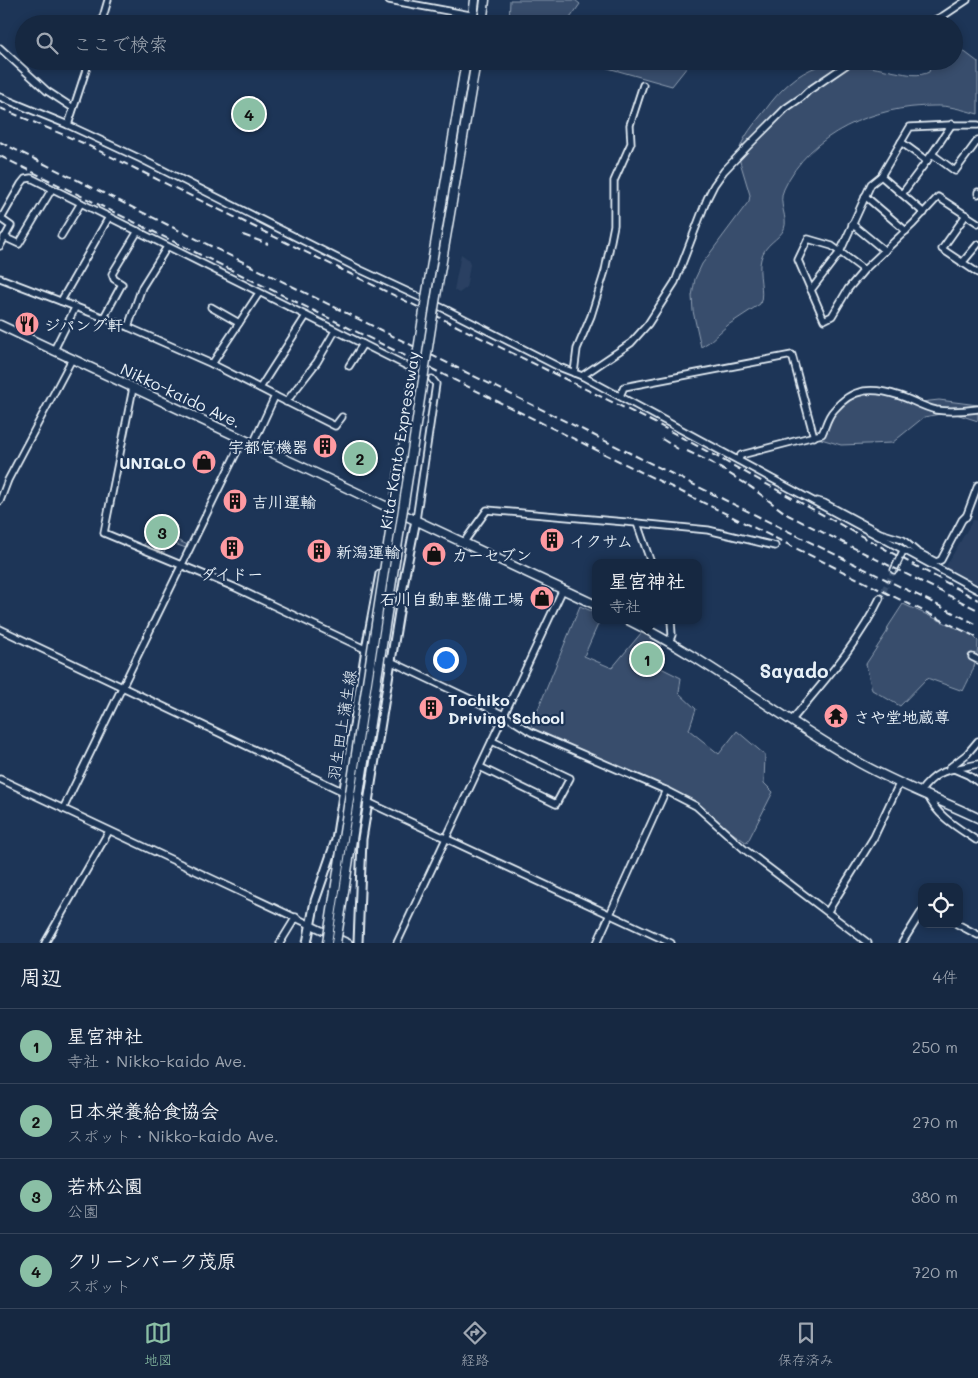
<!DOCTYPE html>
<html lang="ja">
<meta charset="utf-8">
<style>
:root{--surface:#162841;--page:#1f3048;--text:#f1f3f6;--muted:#9ea6b1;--line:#35445a;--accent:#8abfa5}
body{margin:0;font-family:Mali,"Klee One",sans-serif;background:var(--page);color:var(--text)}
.controls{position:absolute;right:15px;bottom:15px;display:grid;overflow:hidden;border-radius:10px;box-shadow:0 2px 8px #0003}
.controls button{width:45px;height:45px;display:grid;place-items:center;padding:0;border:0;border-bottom:1px solid var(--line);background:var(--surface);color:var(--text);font:25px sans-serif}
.you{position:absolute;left:445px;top:659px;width:18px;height:18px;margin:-12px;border:4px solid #fff;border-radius:50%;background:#1a73e8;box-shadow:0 0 0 8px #1a73e833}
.badge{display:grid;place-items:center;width:32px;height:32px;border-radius:50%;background:var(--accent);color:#111;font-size:16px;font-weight:700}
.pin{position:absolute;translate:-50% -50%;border:2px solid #fff;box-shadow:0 1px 5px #0006}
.popup{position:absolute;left:592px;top:559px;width:110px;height:65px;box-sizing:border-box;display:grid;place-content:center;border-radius:10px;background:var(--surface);filter:drop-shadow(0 1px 4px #0005);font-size:16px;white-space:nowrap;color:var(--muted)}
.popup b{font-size:19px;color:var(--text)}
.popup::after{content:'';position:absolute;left:50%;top:100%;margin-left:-10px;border:10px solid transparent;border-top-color:var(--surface)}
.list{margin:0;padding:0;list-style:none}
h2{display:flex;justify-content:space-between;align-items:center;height:65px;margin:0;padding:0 20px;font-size:21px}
h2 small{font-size:16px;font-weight:400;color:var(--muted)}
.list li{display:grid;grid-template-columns:32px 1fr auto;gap:15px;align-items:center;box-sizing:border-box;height:75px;padding:0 20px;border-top:1px solid var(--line)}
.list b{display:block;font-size:19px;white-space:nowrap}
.list p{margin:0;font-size:16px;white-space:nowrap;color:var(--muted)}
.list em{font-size:16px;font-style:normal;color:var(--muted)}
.icon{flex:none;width:28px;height:28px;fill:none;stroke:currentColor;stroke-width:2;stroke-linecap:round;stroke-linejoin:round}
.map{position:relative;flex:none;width:978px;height:943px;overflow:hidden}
.search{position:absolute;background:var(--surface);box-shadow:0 2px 8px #0003;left:15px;right:15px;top:15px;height:55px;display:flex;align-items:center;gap:12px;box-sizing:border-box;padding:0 18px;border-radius:28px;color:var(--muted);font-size:19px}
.sheet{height:365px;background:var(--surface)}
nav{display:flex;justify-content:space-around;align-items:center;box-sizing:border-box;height:70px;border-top:1px solid var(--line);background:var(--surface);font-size:14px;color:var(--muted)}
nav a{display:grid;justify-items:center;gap:2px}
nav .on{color:var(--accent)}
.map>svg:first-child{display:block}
.built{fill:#2a4162}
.green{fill:#374d6c;stroke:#909fb2}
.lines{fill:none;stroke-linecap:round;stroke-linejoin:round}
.minor-tunnel{stroke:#3b516f;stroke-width:5.5;stroke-dasharray:5.5 3;stroke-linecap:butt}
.minor-casing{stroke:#e8f1f8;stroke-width:9}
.major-casing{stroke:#e8f1f8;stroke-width:11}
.highway-casing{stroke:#e8f1f8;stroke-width:11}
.minor{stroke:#1d3557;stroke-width:5.5}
.major{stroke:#1d3557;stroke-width:7}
.highway{stroke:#1d3557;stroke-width:8}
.rail{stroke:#e8f1f8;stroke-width:2;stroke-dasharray:8 4;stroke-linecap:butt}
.highway-bridge-casing{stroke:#e8f1f8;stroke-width:11;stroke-linecap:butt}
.highway-bridge{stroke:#1d3557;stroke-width:8}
.labels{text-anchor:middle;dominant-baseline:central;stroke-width:4.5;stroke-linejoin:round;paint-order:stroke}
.poi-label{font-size:16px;font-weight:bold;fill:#e8f1f8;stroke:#1d3557;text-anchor:start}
.street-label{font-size:16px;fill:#e8f1f8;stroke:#1d3557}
.quarter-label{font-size:19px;font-weight:bold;fill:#e8f1f8;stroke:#1d3557}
</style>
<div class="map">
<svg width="978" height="943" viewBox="0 0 978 943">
<rect width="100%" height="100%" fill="#1d3557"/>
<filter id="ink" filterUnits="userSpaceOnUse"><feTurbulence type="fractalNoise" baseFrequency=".02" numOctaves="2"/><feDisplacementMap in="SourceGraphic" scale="10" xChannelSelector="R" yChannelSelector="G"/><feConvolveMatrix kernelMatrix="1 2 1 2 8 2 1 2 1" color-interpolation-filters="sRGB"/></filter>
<g filter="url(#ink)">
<g class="built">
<polygon points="461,254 468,259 470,265 466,288 459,293 454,290"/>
<polygon points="973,520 978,521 978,584 945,568"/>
</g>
<g class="green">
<polygon points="510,0 575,0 580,4 566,24 509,24"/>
<path d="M 954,44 L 978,62 L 978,114 C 963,110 948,105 933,106 C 875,106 809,133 784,189 C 777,203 789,218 784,229 C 779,240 765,243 761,259 C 757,273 765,292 760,304 L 728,325 L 709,342 L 701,347 L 693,311 L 692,296 L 695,279 L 702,264 L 749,201 L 750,195 L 738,155 C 741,138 756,122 766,109 C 779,91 797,73 819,66 C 840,59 874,68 896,72 C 907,74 919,77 929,72 L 932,61 L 954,61 Z"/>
<polygon points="583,61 690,61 691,62 672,86"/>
<polygon points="876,389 893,390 921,402 939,400 978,405 978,421 956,414 940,414 924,417 892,443 841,445 811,436 823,427 846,398"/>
<polygon points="155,517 177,526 172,538 188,545 186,548 169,542 163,554 143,547"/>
<path d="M 903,604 L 972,635 L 978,641 C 978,662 972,673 963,691 L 927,678 L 900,706 L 872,690 L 866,664 L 887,632 L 888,627 Z"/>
<polygon points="580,606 596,613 596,620 600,620 584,656 612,668 642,632 661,644 655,665 681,678 679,693 696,709 689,730 719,754 737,731 765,755 764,783 773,792 747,843 724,827 697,802 641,775 610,764 530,729"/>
</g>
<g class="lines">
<polyline class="minor-tunnel" points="880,598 894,570"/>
<defs>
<g id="minor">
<polyline points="389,0 470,15"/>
<polyline points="101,24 108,0"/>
<polyline points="926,24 943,16 967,0"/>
<polyline points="0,48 47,91 73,108"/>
<polyline points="0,97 68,125 141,159 361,270 447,310 559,367 582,376 978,590"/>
<polyline points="68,125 89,61"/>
<polyline points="901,142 927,161"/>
<polyline points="932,154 952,124"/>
<polyline points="881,176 924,213"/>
<polyline points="978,192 978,194"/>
<polyline points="902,194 932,154 955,171 978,140"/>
<polyline points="865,196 906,231"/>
<polyline points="966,215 942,249 978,273"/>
<polyline points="852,224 885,251"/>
<polyline points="61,236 81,203"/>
<polyline points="4,237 19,244 52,189"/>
<polyline points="0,246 11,226 1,219 21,184 25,179 31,178 407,366"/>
<polyline points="962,263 978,244"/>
<polyline points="864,270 832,246 808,239 798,260 824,320 832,316 848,289 864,270 913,224 938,197 978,223"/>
<polyline points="0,278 128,327 212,364 275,396 253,444"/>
<polyline points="811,290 840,252 871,184 881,176 910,127 950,125 978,125"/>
<polyline points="61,301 109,217"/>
<polyline points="211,307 239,323"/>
<polyline points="103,319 122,284 114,279 112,274 138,231"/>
<polyline points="128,327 142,287 167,247"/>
<polyline points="54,350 75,308"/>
<polyline points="212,364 259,293"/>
<polyline points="349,366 363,344"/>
<polyline points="574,373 577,349 591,316 605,271 614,225 614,181 631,143 630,125 643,85"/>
<polyline points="582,376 631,343 648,324 675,282 707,199 714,185 724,171 747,147 786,108 802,97 808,91 852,61"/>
<polyline points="133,388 104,533 234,587 504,715 531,732 663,789 696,806 744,849 868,943"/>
<polyline points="260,388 306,316"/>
<polyline points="275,396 335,426 342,417"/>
<polyline points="620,396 624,387 792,355 814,437"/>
<polyline points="286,402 317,362 335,331"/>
<path d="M 738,460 L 741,455 L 822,434 C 826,426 827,417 834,410 C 853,387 873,387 900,396 C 912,400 923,407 936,410 C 951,412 963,411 978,409"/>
<polyline points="0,501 8,480 72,359"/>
<polyline points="817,501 824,503 880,533 903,540 917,552 936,562 941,560 962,520 967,515"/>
<polyline points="966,517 978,485"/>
<polyline points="416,520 436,384 432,379"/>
<polyline points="637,523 651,563"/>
<polyline points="464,542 487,510 637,523 708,530 775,546"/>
<polyline points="894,570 903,551"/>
<polyline points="0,629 346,793"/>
<polyline points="669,642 672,635 671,620"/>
<polyline points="972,657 978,660"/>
<path d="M 792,720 C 824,681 858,644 880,598"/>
<polyline points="480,767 556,804 570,778 492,741"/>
<polyline points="949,768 967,754 978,741"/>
<polyline points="954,769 968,775 978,782"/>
<polyline points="0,779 349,943"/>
<path d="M 920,792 C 939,767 949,771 978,764"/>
<path d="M 928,796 C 938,817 957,827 976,840"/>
<polyline points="357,797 671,943"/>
<polyline points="63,809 243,439"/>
<polyline points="828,911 874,837 899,784"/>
<polyline points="957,924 978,935"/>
<polyline points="45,943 109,831"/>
<polyline points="280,943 296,917"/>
<polyline points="397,943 563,589"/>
<polyline points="597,943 666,790"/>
<polyline points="902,943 922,911"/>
</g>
<g id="major">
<polyline points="307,943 315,901 336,840 366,649 380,574"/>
<polyline points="358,943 362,839 405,575 416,520"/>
</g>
<g id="highway">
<polyline points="472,24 475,0"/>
<polyline points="482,24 485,0"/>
<polyline points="0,325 596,605"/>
<path d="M 628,620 C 707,659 775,714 851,758 C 891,782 936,798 978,818"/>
</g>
</defs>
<use href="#minor" class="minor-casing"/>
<use href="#major" class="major-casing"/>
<use href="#highway" class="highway-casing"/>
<use href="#minor" class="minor"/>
<use href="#major" class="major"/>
<use href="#highway" class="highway"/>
<g class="rail">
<polyline points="0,108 83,143 659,425 978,600"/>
<polyline points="0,142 978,625"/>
<polyline points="0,156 978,638"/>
<polyline points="243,235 268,244"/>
<polyline points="662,439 678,449"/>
<polyline points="687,451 712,463 754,489"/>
<polyline points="748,485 788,515 978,610"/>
</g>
<defs>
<g id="highway-bridge">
<polyline points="327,943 426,298 466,61"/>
<polyline points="336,943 435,302 476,61"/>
</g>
</defs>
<use href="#highway-bridge" class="highway-bridge-casing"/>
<use href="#highway-bridge" class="highway-bridge"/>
</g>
</g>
<defs>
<symbol id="restaurant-disc" viewBox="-11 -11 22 22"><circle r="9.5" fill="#ff9aa2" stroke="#1d3557"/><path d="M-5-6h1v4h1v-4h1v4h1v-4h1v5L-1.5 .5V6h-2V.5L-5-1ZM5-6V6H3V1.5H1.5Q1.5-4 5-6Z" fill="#111"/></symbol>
<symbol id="building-disc" viewBox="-11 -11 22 22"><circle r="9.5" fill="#ff9aa2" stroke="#1d3557"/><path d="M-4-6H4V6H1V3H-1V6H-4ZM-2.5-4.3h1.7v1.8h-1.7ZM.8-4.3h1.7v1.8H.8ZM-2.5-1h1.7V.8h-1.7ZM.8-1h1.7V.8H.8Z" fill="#111"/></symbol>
<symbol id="shop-disc" viewBox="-11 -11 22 22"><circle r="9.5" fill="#ff9aa2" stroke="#1d3557"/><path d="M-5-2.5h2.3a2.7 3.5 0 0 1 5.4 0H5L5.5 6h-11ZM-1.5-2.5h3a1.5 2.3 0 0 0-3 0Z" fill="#111"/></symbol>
<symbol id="temple-disc" viewBox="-11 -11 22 22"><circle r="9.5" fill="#ff9aa2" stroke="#1d3557"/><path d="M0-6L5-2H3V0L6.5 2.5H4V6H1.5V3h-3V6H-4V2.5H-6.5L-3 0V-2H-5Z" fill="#111"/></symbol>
</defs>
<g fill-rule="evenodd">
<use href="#restaurant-disc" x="13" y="310" width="28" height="28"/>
<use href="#building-disc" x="311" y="432" width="28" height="28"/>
<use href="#shop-disc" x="190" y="448" width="28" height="28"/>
<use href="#building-disc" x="221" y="487" width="28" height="28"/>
<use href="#building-disc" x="538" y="526" width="28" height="28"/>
<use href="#building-disc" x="218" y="534" width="28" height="28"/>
<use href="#building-disc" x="305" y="537" width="28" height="28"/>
<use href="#shop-disc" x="420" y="540" width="28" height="28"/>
<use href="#shop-disc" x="528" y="584" width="28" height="28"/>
<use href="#building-disc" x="417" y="694" width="28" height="28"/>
<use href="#temple-disc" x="822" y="702" width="28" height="28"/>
</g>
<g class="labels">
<g class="poi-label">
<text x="44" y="324">ジパング軒</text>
<text x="308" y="446" text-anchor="end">宇都宮機器</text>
<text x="186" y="462" text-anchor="end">UNIQLO</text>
<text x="252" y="501">吉川運輸</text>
<text x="570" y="540">イクサム</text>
<text x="336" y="551">新潟運輸</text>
<text x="452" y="554">カーセブン</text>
<text x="232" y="573" text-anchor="middle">ダイドー</text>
<text x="524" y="598" text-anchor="end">石川自動車整備工場</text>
<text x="448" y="699">Tochiko<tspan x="448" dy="18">Driving School</tspan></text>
<text x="854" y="716">さや堂地蔵尊</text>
</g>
<g class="street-label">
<text transform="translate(181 395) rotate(25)">Nikko-kaido Ave.</text>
<text transform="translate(399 440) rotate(-81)">Kita-Kanto Expressway</text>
<text transform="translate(341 725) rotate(-81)">羽生田上蒲生線</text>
</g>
<g class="quarter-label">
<text x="794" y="670">Sayado</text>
</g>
</g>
</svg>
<div class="controls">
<button><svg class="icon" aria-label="locate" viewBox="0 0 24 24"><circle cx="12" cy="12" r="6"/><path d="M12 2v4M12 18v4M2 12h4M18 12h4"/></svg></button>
</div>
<div class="you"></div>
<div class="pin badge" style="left:647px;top:659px">1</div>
<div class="popup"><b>星宮神社</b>寺社</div>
<div class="pin badge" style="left:360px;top:458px">2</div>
<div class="pin badge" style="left:162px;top:532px">3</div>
<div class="pin badge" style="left:249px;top:114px">4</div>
<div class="search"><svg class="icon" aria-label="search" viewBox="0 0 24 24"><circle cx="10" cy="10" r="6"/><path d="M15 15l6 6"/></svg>ここで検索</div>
</div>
<section class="sheet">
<h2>周辺<small>4件</small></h2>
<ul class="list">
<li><span class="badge">1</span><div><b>星宮神社</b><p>寺社 · Nikko-kaido Ave.</p></div><em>250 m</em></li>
<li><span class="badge">2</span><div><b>日本栄養給食協会</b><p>スポット · Nikko-kaido Ave.</p></div><em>270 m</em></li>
<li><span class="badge">3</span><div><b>若林公園</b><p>公園</p></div><em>380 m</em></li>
<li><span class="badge">4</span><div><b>クリーンパーク茂原</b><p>スポット</p></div><em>720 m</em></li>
</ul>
</section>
<nav>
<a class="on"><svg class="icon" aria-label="map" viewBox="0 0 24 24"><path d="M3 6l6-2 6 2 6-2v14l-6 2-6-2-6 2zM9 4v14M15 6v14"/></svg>地図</a>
<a><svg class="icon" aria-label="directions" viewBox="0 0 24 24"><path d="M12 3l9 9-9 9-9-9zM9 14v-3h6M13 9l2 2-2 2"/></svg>経路</a>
<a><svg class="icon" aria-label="saved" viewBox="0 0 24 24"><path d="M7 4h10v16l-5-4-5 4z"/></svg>保存済み</a>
</nav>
